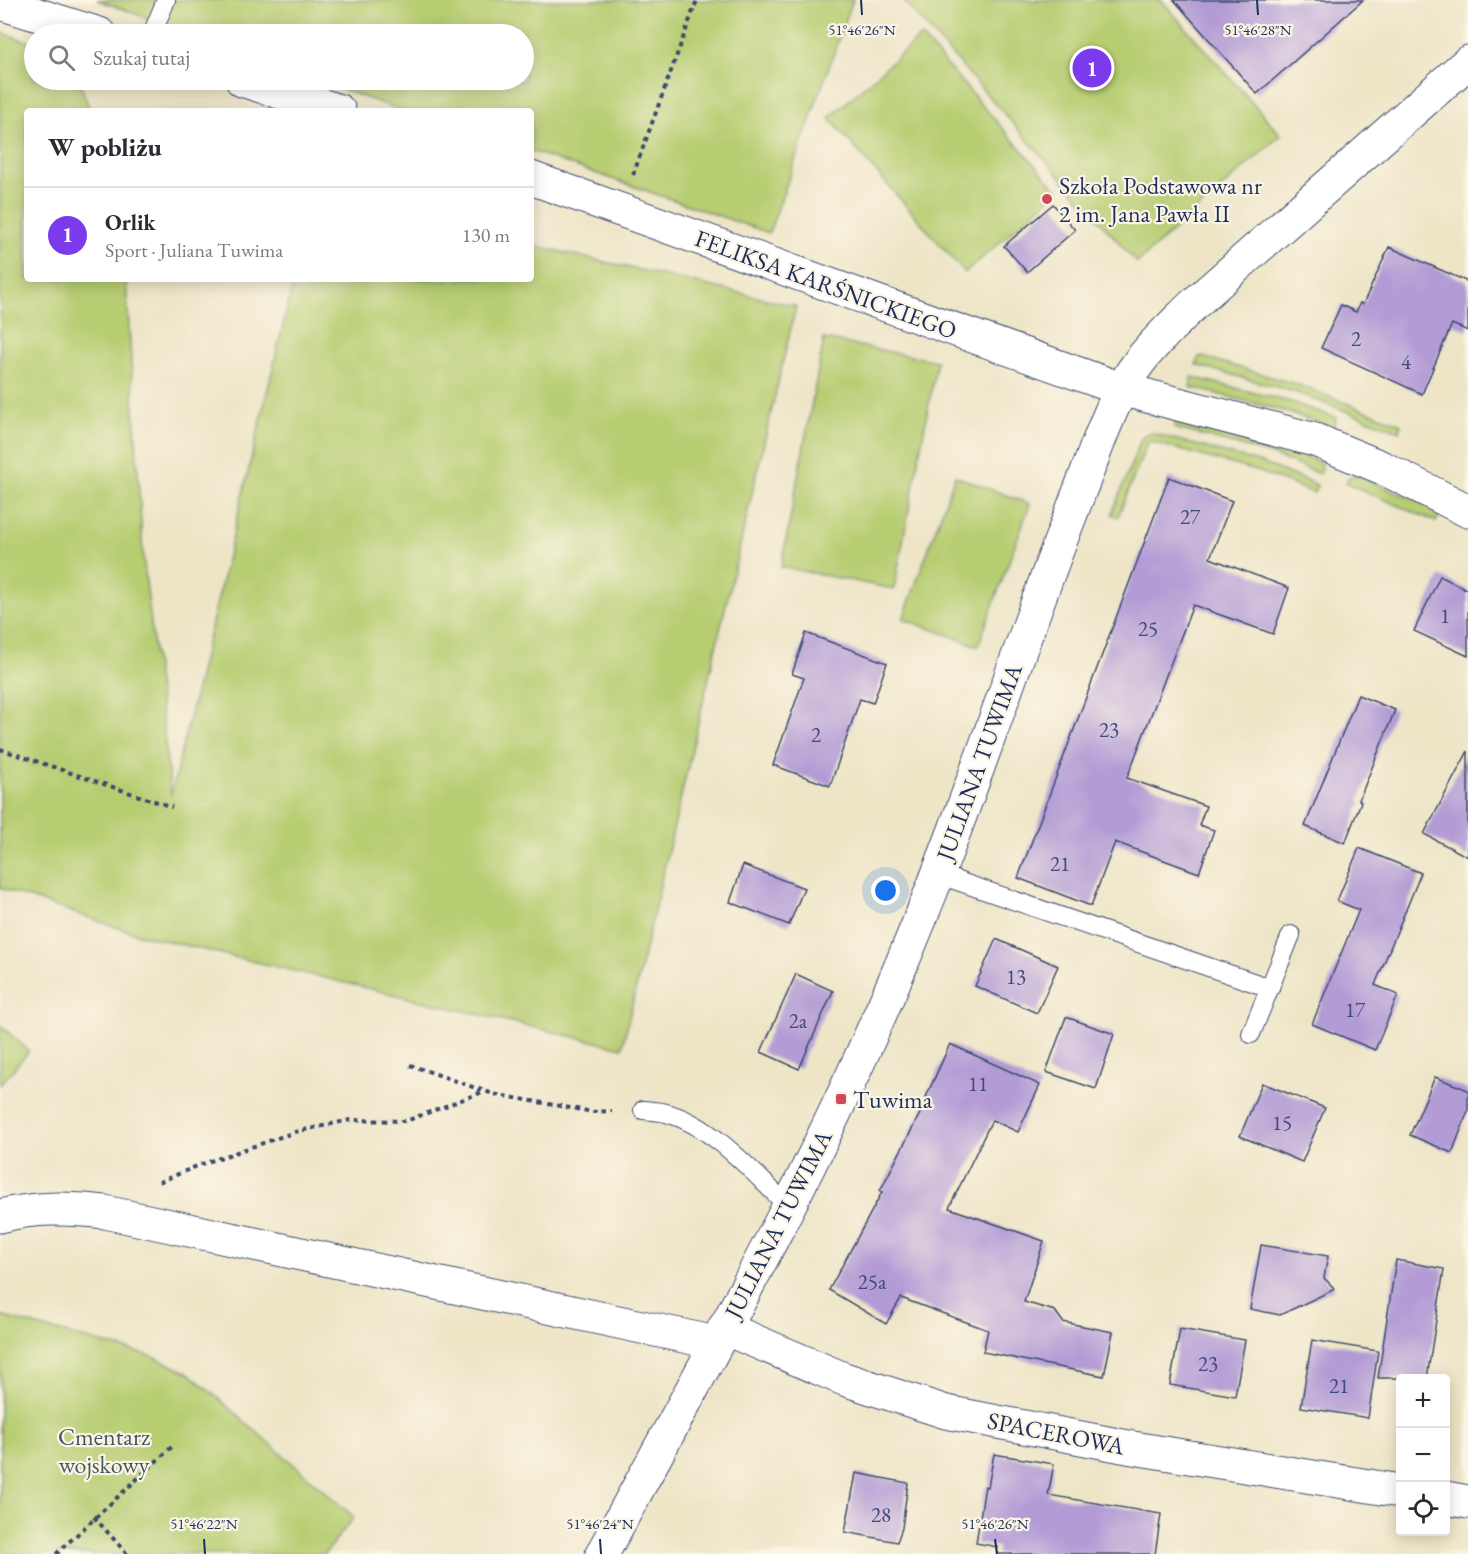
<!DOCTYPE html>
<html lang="pl">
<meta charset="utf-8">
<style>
:root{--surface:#fff;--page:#f2f2f3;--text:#2b2b33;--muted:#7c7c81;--line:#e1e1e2;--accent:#7c3aed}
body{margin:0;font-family:"EB Garamond",serif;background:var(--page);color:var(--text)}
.controls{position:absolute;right:18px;bottom:18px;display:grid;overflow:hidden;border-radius:6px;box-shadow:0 3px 15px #0003}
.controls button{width:54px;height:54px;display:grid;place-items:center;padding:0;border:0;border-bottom:2px solid var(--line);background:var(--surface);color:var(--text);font:30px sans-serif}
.you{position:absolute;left:886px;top:891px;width:21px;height:21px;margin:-15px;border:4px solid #fff;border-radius:50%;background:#1a73e8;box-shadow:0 0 0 9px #1a73e833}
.badge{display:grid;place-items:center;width:39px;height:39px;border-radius:50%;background:var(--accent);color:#fff;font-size:20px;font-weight:700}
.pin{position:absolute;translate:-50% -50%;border:3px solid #fff;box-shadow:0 2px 6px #0006}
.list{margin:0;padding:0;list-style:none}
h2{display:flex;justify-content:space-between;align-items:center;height:78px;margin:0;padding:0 24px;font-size:26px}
h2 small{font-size:20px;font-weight:400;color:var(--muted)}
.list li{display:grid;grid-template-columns:39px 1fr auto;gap:18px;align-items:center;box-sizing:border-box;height:96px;padding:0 24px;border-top:2px solid var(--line)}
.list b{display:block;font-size:22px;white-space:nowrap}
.list p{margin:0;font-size:20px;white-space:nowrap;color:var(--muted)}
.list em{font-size:20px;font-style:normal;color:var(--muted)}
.icon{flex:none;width:33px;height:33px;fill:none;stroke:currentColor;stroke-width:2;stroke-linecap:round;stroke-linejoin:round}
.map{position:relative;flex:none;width:1468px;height:1554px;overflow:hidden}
.search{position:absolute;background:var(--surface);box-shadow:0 3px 15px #0003;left:24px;top:24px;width:510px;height:66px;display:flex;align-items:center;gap:15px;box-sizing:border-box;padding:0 21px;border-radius:33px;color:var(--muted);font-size:22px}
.panel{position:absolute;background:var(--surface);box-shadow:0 3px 15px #0003;left:24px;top:108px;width:510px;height:174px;border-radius:6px}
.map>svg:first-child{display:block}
.green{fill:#b7cd72;stroke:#697e68;stroke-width:1.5}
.building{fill:#b39cd5}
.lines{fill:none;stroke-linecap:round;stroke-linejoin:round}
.lane-casing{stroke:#3b4a6e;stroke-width:20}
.street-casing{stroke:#3b4a6e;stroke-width:35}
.path{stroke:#3b4a6e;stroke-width:4;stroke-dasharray:4.5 4.5;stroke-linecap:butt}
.lane{stroke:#fff;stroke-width:18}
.street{stroke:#fff;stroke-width:33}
.ticks{fill:none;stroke:#1b2f5e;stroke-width:2}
.poi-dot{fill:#d1495b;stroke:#fcf5e5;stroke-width:2}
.labels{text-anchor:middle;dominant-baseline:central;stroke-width:4.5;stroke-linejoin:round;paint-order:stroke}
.number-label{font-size:21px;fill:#414a7c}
.poi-label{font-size:24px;fill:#1b2f5e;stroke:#fcf5e5;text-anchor:start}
.street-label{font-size:24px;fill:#1b2f5e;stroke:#fcf5e5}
.park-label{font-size:24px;fill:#425663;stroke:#fcf5e5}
.ticks-label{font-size:15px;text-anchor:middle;fill:#1b2f5e;stroke:#fcf5e5;stroke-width:4.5;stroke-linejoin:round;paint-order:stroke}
</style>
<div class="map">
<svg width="1468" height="1554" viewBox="0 0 1468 1554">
<rect width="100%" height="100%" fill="#fcf5e5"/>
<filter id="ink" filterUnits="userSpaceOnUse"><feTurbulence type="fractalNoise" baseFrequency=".0167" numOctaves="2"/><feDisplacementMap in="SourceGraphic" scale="12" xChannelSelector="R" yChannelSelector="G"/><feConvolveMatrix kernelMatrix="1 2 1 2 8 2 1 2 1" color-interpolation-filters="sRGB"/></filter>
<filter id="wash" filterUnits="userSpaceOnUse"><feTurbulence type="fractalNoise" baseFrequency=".008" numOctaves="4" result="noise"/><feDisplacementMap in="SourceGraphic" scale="24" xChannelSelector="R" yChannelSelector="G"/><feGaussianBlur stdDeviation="1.35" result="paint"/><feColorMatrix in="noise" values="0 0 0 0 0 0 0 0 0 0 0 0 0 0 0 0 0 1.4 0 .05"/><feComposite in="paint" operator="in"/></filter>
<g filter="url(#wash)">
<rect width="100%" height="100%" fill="#eee5c7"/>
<g class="green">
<polygon points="97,0 853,0 769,233 531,151 531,111 403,111 316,80 524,80 524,34 192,34"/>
<polygon points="903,0 1161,0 1281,135 1137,263"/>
<polygon points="0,32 34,44 34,80 79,80 90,111 27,111 27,279 126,279 143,555 171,795 294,279 531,279 531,245 796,306 622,1048 137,934 0,888"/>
<polygon points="921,36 1058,191 965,273 829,118"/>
<polygon points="824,339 937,361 894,589 781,567"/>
<polygon points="1200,356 1296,384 1401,424 1399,431 1295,392 1196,365"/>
<polygon points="1192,377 1291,402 1336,418 1333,428 1287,412 1190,387"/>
<polygon points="1176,421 1266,445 1321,462 1322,469 1320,474 1267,453 1174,428"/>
<polygon points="1152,433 1262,463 1317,485 1314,493 1260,472 1148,441 1118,517 1112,514 1141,439 1144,435"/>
<polygon points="1357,475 1438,510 1438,517 1436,522 1346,483 1349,477"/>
<polygon points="955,476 1030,504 978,646 903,619"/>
<polygon points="0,1025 29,1051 0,1085"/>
<polygon points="0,1316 151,1356 189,1373 354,1517 325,1554 0,1554"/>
</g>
<g id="blocks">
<g class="building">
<polygon points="1174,0 1363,0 1257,94"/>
<polygon points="1053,204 1075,230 1027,272 1004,246"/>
<polygon points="1389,247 1468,282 1468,331 1452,324 1422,394 1321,348 1341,305 1356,312 1360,303 1363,304"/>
<polygon points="1169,477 1232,501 1210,558 1289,588 1273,634 1193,605 1127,778 1206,806 1199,825 1214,830 1199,873 1115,842 1091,906 1018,878"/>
<polygon points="1440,576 1468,590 1468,656 1414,631"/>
<polygon points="806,633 887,663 873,703 860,699 830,786 773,765 804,678 792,674"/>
<polygon points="1358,695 1395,710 1359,800 1361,802 1345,843 1305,826"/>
<polygon points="1468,751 1468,857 1424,834"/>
<polygon points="1359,848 1421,873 1375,985 1398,995 1375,1050 1312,1024 1359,910 1337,901"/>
<polygon points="743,865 804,888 789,925 730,902"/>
<polygon points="996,939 1058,966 1037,1013 975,986"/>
<polygon points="796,974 833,991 799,1069 761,1052"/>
<polygon points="1066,1017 1114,1034 1096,1089 1046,1072"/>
<polygon points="950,1044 1040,1085 1018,1132 992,1120 949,1208 1044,1241 1024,1302 1055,1311 1063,1322 1113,1332 1104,1376 983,1352 988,1330 901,1298 886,1324 829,1290 882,1192 880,1191 928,1098 926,1097"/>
<polygon points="1435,1077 1468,1090 1468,1111 1452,1153 1410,1135"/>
<polygon points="1262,1083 1325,1108 1302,1162 1240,1136"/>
<polygon points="1261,1245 1328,1256 1324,1278 1335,1289 1280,1315 1250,1309"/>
<polygon points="1396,1260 1444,1269 1427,1378 1378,1378"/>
<polygon points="1180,1329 1245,1340 1235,1396 1170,1385"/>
<polygon points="1312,1340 1378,1351 1368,1418 1301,1407"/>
<polygon points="994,1454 1054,1464 1048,1495 1161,1514 1155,1554 997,1554 998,1547 976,1543 985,1486 988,1487"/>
<polygon points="856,1473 908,1483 902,1528 897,1542 845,1532"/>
</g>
</g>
</g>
<g filter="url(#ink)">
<use href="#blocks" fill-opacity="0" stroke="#3b4a6e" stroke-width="1.5"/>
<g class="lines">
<defs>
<g id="lane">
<polyline points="152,34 166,0"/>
<polyline points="937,874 1270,988"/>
<polyline points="1251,1034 1291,935"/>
<path d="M 643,1110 C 651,1111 659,1111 666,1113 C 713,1125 754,1174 788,1206"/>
</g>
<g id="street">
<polyline points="0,3 99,34"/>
<polyline points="242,80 339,111"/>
<polyline points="531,178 1121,389 1315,440 1383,468 1468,511"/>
<path d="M 0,1216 C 36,1207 68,1208 105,1212 L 716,1343"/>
<polyline points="724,1328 844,1379 946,1412 1133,1448 1400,1491"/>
<polyline points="1446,1498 1468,1502"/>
<path d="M 602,1554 C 708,1360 817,1167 902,963 C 952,845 993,724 1037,604 C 1054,558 1071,513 1089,467 C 1103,430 1116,392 1140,361 C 1156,340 1175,323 1193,305 L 1468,62"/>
</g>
</defs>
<use href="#lane" class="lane-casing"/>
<use href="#street" class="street-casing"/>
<g class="path">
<polyline points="633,175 697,0"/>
<polyline points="0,749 172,807"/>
<polyline points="410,1065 493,1094 593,1112 612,1111"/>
<polyline points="159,1182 202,1164 295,1132 350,1120 406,1121 485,1091"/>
<polyline points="94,1517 127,1554"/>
<polyline points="56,1554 175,1444"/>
</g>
<use href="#lane" class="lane"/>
<use href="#street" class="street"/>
</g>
</g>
<path class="ticks" d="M 861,0 L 862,15M 1257,0 L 1258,15M 204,1539 L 205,1554M 600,1539 L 601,1554M 995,1539 L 997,1554"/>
<g class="poi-dot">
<circle cx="1047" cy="199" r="6"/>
<rect x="835" y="1093" width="12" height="12" rx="3"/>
</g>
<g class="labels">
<g class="number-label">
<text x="1356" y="338">2</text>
<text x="1406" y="361">4</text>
<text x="1190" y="516">27</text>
<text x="1445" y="615">1</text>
<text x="1148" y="628">25</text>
<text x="1109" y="729">23</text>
<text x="816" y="734">2</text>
<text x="1060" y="863">21</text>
<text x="1016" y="976">13</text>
<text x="1355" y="1009">17</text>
<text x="798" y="1020">2a</text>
<text x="978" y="1083">11</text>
<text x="1282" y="1122">15</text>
<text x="872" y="1281">25a</text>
<text x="1208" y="1363">23</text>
<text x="1339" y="1385">21</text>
<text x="881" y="1514">28</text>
</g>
<g class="poi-label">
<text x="1059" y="185">Szkoła Podstawowa nr<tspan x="1059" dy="28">2 im. Jana Pawła II</tspan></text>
<text x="853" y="1099">Tuwima</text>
</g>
<g class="street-label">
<text transform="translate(826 284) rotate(20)">FELIKSA KARŚNICKIEGO</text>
<text transform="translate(979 762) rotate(-70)">JULIANA TUWIMA</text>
<text transform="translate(778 1224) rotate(-63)">JULIANA TUWIMA</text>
<text transform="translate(1056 1433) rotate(11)">SPACEROWA</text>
</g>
<g class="park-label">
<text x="104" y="1436">Cmentarz<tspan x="104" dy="28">wojskowy</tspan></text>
</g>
</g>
<g class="ticks-label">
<text x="862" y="35">51°46'26"N</text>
<text x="1258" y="35">51°46'28"N</text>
<text x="204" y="1529">51°46'22"N</text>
<text x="600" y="1529">51°46'24"N</text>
<text x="995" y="1529">51°46'26"N</text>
</g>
</svg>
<div class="controls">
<button>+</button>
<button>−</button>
<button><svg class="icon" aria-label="locate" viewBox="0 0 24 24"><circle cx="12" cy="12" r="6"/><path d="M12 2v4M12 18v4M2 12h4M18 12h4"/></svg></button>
</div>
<div class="you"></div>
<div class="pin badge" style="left:1092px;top:68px">1</div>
<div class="search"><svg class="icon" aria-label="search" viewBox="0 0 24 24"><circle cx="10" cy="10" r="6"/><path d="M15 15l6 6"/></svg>Szukaj tutaj</div>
<section class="panel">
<h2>W pobliżu<small></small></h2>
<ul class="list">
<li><span class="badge">1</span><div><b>Orlik</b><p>Sport · Juliana Tuwima</p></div><em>130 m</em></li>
</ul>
</section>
</div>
